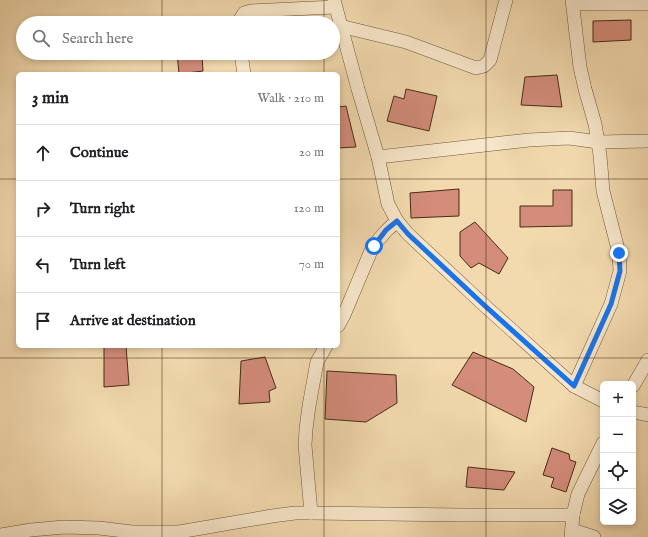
<!DOCTYPE html>
<meta charset="utf-8">
<style>
:root{--surface:#fff;--page:#f6f6f6;--text:#202124;--muted:#757577;--line:#e0e0e0}
body{margin:0;font-family:"IM FELL English",serif;background:var(--page);color:var(--text)}
.controls{position:absolute;right:12px;bottom:12px;display:grid;overflow:hidden;border-radius:6px;box-shadow:0 2px 6px #0003}
.controls button{width:36px;height:36px;display:grid;place-items:center;padding:0;border:0;border-bottom:1px solid var(--line);background:var(--surface);color:var(--text);font:20px sans-serif}
.stop{position:absolute;width:12px;height:12px;margin:-9px;border:3px solid #1a73e8;border-radius:50%;background:#fff}
.stop.end{background:#1a73e8;border-color:#fff;box-shadow:0 1px 4px #0008}
.list{margin:0;padding:0;list-style:none}
h2{display:flex;justify-content:space-between;align-items:center;height:52px;margin:0;padding:0 16px;font-size:17px}
h2 small{font-size:13px;font-weight:400;color:var(--muted)}
.list li{display:grid;grid-template-columns:26px 1fr auto;gap:12px;align-items:center;box-sizing:border-box;height:56px;padding:0 16px;border-top:1px solid var(--line)}
.list b{display:block;font-size:15px;white-space:nowrap}
.list em{font-size:13px;font-style:normal;color:var(--muted)}
.icon{flex:none;width:22px;height:22px;fill:none;stroke:currentColor;stroke-width:2;stroke-linecap:round;stroke-linejoin:round}
.map{position:relative;flex:none;width:648px;height:537px;overflow:hidden}
.search{position:absolute;background:var(--surface);box-shadow:0 2px 6px #0003;left:16px;top:16px;width:324px;height:44px;display:flex;align-items:center;gap:10px;box-sizing:border-box;padding:0 14px;border-radius:22px;color:var(--muted);font-size:15px}
.panel{position:absolute;background:var(--surface);box-shadow:0 2px 6px #0003;left:16px;top:72px;width:324px;height:276px;border-radius:6px}
.map>svg:first-child{display:block}
.building{fill:#d48c7b;stroke:#452d15}
.lines{fill:none;stroke-linecap:round;stroke-linejoin:round}
.minor-casing{stroke:#70583b;stroke-width:14}
.minor{stroke:#f7e6ca;stroke-width:13}
.route{stroke:#1a73e8;stroke-width:5}
.grid{fill:none;stroke:#452d15;stroke-width:1;stroke-opacity:0.55}
</style>
<div class="map">
<svg width="648" height="537" viewBox="0 0 648 537">
<rect width="100%" height="100%" fill="#f2d9ae"/>
<filter id="stains"><feTurbulence type="fractalNoise" baseFrequency=".005" numOctaves="4"/><feColorMatrix values="0 0 0 0 .2 0 0 0 0 .09 0 0 0 0 .02 0 0 0 .5 -.17"/></filter>
<radialGradient id="worn" r=".72"><stop offset=".6" stop-color="#630" stop-opacity="0"/><stop offset="1" stop-color="#630" stop-opacity=".3"/></radialGradient>
<g class="building">
<polygon points="631,20 631,40 593,42 593,21"/>
<polygon points="177,53 211,53 211,55 202,56 203,71 179,74"/>
<polygon points="557,75 562,107 521,105 525,77"/>
<polygon points="406,89 437,96 429,131 387,121 394,96 404,99"/>
<polygon points="346,106 356,147 338,148 338,107"/>
<polygon points="459,189 459,216 411,218 410,193"/>
<polygon points="553,190 572,190 572,226 520,227 520,206 553,206"/>
<polygon points="475,222 508,258 499,274 479,263 471,268 460,256 460,232"/>
<polygon points="104,346 126,346 129,385 104,387"/>
<polygon points="473,352 513,369 534,387 526,422 452,385"/>
<polygon points="265,357 276,388 269,391 270,402 239,404 241,361"/>
<polygon points="327,371 396,375 397,403 366,422 325,419"/>
<polygon points="552,448 569,454 570,460 576,462 566,492 551,487 554,478 543,475"/>
<polygon points="468,467 515,472 504,490 466,487"/>
</g>
<g class="lines">
<defs>
<g id="minor">
<polyline points="334,0 358,89 378,157 388,204 397,221 408,234 484,305 574,386 603,401"/>
<polyline points="572,0 580,67 585,89 595,124 600,155 603,191 619,253 620,271 611,304 574,386"/>
<polyline points="573,4 648,4"/>
<polyline points="238,23 244,13 251,11 335,7"/>
<polyline points="340,26 406,42 476,68 484,66 490,60 506,0"/>
<polyline points="241,53 244,74"/>
<polyline points="378,157 529,140 569,138 598,142 648,141"/>
<polyline points="338,326 344,315 373,246 387,230 397,221"/>
<polyline points="633,386 648,360"/>
<polyline points="633,412 648,415"/>
<polyline points="311,513 461,515 573,515"/>
<polyline points="572,530 594,537"/>
<polyline points="0,535 31,530 64,527 99,528 132,532 179,532 272,516 295,513 311,513 305,445 306,429 309,406 317,362 326,346"/>
<polyline points="571,537 573,515 578,494 603,443"/>
</g>
</defs>
<use href="#minor" class="minor-casing"/>
<use href="#minor" class="minor"/>
</g>
<g class="lines">
<polyline class="route" points="374,246 386,230 397,221 408,234 484,305 574,386 611,304 620,271 619,253"/>
</g>
<path class="grid" d="M 162,0 L 162,23M 324,0 L 324,23M 486,0 L 486,537M 162,53 L 162,74M 324,53 L 324,74M 0,179 L 18,179M 338,179 L 648,179M 162,346 L 162,537M 324,346 L 324,537M 0,358 L 648,358"/>
<rect width="100%" height="100%" filter="url(#stains)"/>
<rect width="100%" height="100%" fill="url(#worn)"/>
</svg>
<div class="controls">
<button>+</button>
<button>−</button>
<button><svg class="icon" aria-label="locate" viewBox="0 0 24 24"><circle cx="12" cy="12" r="6"/><path d="M12 2v4M12 18v4M2 12h4M18 12h4"/></svg></button>
<button><svg class="icon" aria-label="layers" viewBox="0 0 24 24"><path d="M12 4l9 5-9 5-9-5zM3 14l9 5 9-5"/></svg></button>
</div>
<div class="stop" style="left:374px;top:246px"></div>
<div class="stop end" style="left:619px;top:253px"></div>
<div class="search"><svg class="icon" aria-label="search" viewBox="0 0 24 24"><circle cx="10" cy="10" r="6"/><path d="M15 15l6 6"/></svg>Search here</div>
<section class="panel">
<h2>3 min<small>Walk · 210 m</small></h2>
<ul class="list">
<li><svg class="icon" aria-label="ahead" viewBox="0 0 24 24"><path d="M12 20V5M6 11l6-6 6 6"/></svg><div><b>Continue</b></div><em>20 m</em></li>
<li><svg class="icon" aria-label="right" viewBox="0 0 24 24"><path d="M7 20v-9h11M14 6l5 5-5 5"/></svg><div><b>Turn right</b></div><em>120 m</em></li>
<li><svg class="icon" aria-label="left" viewBox="0 0 24 24"><path d="M17 20v-9H6M10 6l-5 5 5 5"/></svg><div><b>Turn left</b></div><em>70 m</em></li>
<li><svg class="icon" aria-label="arrive" viewBox="0 0 24 24"><path d="M6 21V4h12l-3 4 3 4H6"/></svg><div><b>Arrive at destination</b></div></li>
</ul>
</section>
</div>
